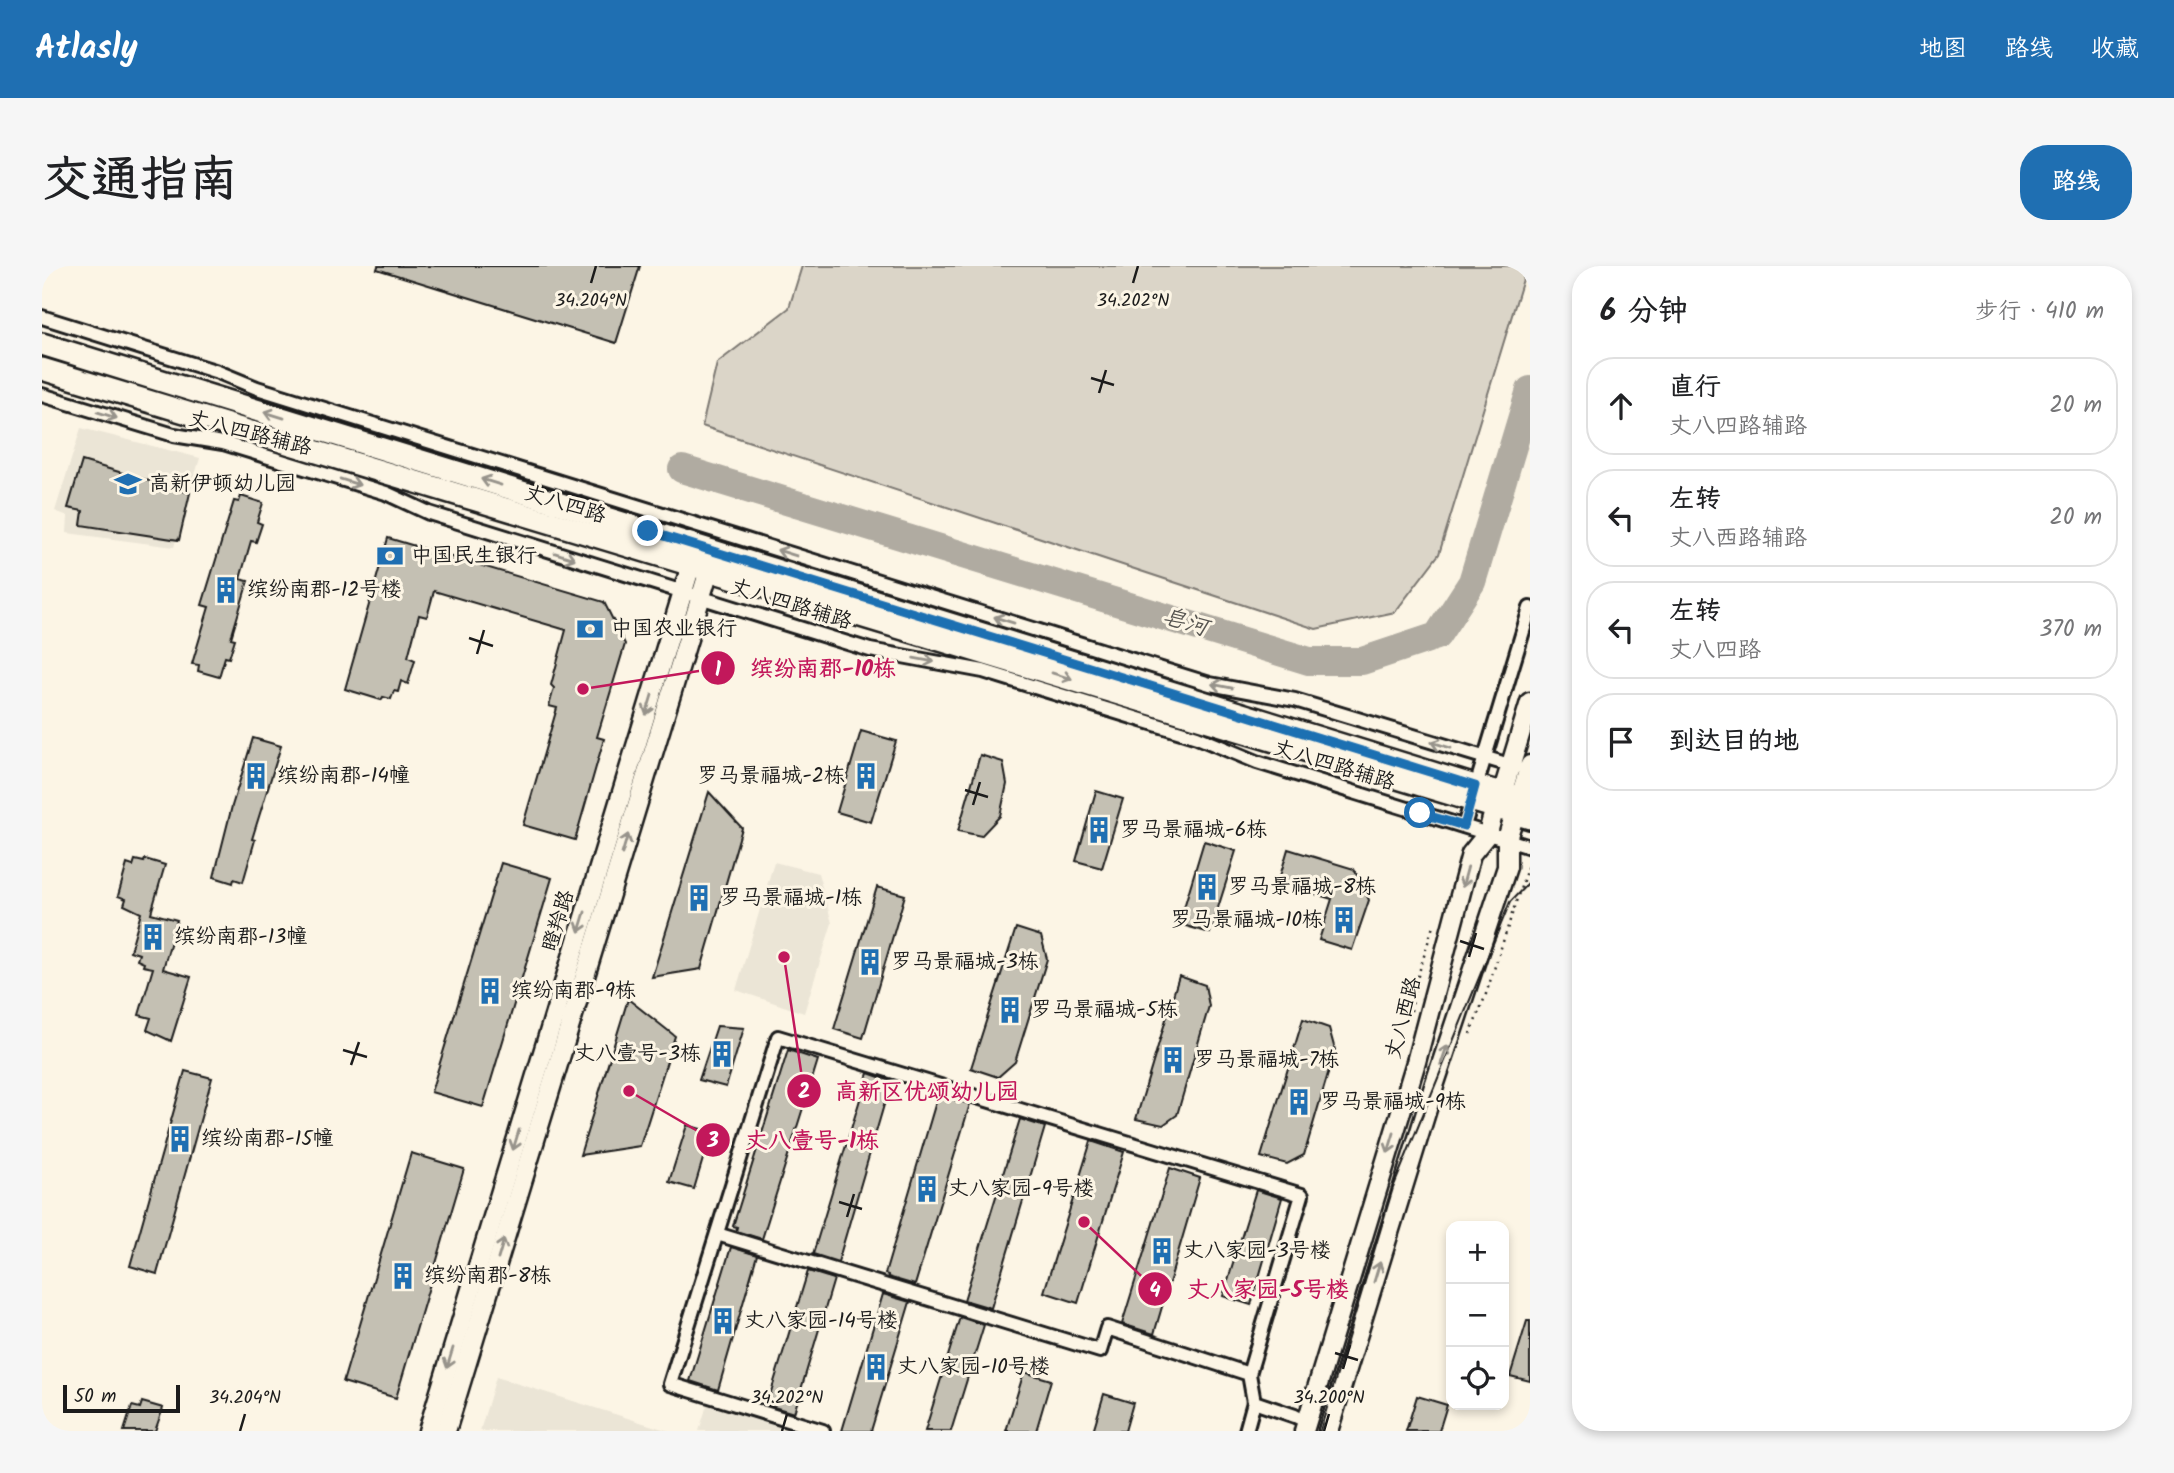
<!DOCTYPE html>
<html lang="zh">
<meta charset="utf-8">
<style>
:root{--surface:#fff;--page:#f6f6f6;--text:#202124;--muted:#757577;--line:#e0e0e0;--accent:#1f6fb2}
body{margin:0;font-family:Kalam,"LXGW WenKai TC",sans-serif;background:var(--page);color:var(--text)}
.controls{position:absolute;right:21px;bottom:21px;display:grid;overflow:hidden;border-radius:14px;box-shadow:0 4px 10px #0003}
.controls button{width:63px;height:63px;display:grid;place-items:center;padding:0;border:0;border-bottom:2px solid var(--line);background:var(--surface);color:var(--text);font:35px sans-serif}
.scale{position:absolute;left:21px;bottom:18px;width:117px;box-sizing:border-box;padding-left:7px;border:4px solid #1c1c1c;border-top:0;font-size:19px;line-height:24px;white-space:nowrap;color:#1c1c1c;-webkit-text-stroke:5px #fcf5e5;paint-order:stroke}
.stop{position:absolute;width:21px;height:21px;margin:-16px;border:5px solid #1f6fb2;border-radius:50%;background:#fff}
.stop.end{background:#1f6fb2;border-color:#fff;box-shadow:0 2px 7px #0008}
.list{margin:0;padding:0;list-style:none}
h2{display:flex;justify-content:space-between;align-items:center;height:91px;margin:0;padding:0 28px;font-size:30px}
h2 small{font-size:23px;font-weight:400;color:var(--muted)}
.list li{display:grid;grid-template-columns:46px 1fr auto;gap:21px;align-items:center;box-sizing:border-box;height:98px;margin:0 14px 14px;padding:0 14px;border:2px solid var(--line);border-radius:28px}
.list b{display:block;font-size:26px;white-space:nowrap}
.list p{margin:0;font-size:23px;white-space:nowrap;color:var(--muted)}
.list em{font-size:23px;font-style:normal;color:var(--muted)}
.icon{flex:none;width:38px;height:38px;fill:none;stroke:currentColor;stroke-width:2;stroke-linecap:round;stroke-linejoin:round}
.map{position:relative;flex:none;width:1488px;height:1165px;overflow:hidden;border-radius:28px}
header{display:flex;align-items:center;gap:42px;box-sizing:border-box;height:98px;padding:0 35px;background:var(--accent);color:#fff}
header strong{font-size:33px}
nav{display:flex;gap:38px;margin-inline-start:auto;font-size:24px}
.intro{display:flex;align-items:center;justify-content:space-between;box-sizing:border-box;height:168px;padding:0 42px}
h1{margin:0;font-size:49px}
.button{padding:18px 32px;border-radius:28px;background:var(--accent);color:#fff;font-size:24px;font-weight:700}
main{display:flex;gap:42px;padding:0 42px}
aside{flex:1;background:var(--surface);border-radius:28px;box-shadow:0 4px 10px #0003}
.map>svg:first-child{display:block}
.built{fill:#ebe5d6}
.green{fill:#dbd5c8;stroke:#7c7872;stroke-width:2}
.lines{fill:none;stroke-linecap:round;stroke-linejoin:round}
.river{stroke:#b0aba1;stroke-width:28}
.building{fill:#c4c0b3;stroke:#1c1c1c;stroke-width:2}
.street-casing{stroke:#1c1c1c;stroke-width:18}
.secondary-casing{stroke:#1c1c1c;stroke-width:23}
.primary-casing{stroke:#1c1c1c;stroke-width:26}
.path{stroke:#1c1c1c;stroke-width:2.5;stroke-dasharray:2 5;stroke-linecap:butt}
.street{stroke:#fcf5e5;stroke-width:12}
.secondary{stroke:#fcf5e5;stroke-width:18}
.primary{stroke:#fcf5e5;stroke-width:21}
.tram{stroke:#1c1c1c;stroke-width:2}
.oneway{stroke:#97938b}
.route{stroke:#1f6fb2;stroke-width:9}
.ticks{fill:none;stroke:#1c1c1c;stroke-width:2.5}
.labels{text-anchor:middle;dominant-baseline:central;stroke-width:6;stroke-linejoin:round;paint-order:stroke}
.street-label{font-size:21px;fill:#1c1c1c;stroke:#fcf5e5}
.poi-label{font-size:21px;fill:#1c1c1c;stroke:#fcf5e5;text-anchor:start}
.water-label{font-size:23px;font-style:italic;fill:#575551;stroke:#fcf5e5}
.ticks-label{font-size:18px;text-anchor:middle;fill:#1c1c1c;stroke:#fcf5e5;stroke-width:6;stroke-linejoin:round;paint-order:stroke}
.leader{fill:none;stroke:#c2185b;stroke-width:2.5}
.callout-dot{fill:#c2185b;stroke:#fcf5e5;stroke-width:2.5}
.mark-label{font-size:21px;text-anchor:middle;font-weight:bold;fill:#fff}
.callout-label{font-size:23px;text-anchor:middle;font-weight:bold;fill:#c2185b;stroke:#fcf5e5;stroke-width:6;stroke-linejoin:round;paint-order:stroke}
</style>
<header>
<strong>Atlasly</strong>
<nav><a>地图</a><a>路线</a><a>收藏</a></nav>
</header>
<div class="intro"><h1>交通指南</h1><a class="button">路线</a></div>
<main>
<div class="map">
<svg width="1488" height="1165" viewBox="0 0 1488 1165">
<rect width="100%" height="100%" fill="#fcf5e5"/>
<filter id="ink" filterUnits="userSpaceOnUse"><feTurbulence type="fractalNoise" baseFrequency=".0143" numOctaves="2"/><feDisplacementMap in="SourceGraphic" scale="14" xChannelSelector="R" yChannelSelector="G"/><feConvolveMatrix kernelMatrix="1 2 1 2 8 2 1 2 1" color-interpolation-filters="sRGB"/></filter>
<g filter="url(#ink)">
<g class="built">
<polygon points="39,162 158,192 132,281 25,267 26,250 13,245"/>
<polygon points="732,596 776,607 790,657 762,747 694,724"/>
<polygon points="454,1111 627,1165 438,1165"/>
<polygon points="665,1139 751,1165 657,1165"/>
</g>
<polygon class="green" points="760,0 1485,0 1397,288 1353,346 1274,363 660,160 675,97 747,42"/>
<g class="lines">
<polyline class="river" points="640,203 1267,395 1320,395 1395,370 1430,316 1488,124"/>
</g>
<g class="building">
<polygon points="336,0 598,0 574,77 335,3"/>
<polygon points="40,195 148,227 137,274 39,259 41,245 26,242"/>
<polygon points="199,230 221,237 215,256 220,258 214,276 209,275 198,313 206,315 189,372 193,373 187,392 183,391 177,411 156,405 157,399 150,398 167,341 160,339 192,235 197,236"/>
<polygon points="346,272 562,336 583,378 555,471 562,473 533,574 481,559 515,442 507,440 512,422 509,419 524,364 392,325 385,351 377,349 366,391 373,394 366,418 359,415 356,426 352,425 349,433 341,431 339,434 303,423"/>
<polygon points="819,465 854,475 829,556 795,546"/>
<polygon points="211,472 239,480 210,573 213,574 201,616 192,613 191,617 172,611 190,540"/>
<polygon points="938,489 961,496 965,518 958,550 939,570 916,565"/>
<polygon points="1054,525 1081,533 1060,602 1034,595"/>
<polygon points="667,526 700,562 659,703 610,711"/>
<polygon points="1162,575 1194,585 1168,667 1137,658"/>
<polygon points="1246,583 1312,603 1327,634 1310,684 1277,674 1290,633 1236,617"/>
<polygon points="103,593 123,599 109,647 135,654 121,703 149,711 129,775 105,764 109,752 97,749 111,702 101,700 102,697 95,694 97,688 88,685 99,647 82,639 84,633 76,630 85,598 91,600 93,594 102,596"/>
<polygon points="459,597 510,612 441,841 389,826"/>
<polygon points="835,621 863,629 821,772 792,763"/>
<polygon points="974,662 999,670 1005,693 973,796 956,811 929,802"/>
<polygon points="1137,710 1163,719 1167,740 1135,849 1121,859 1094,853"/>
<polygon points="586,733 633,770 598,880 538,889"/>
<polygon points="1261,753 1287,762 1293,784 1262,889 1245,898 1219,891"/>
<polygon points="675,760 702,762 684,821 657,814"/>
<polygon points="746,784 776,794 720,973 694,965 695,961 691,960"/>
<polygon points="143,805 170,812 115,1008 88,1000"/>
<polygon points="826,807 849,815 796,996 771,988"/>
<polygon points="896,829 928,838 873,1019 846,1011 846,1009 843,1008"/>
<polygon points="978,853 1003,861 949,1042 922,1034"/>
<polygon points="645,859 669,866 652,923 627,916"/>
<polygon points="1049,875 1082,886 1036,1037 1002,1026"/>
<polygon points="369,887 422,903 354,1132 301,1116"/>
<polygon points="1128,902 1158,912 1112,1068 1080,1058"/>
<polygon points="1214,924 1240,932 1209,1039 1181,1030"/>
<polygon points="689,981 715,989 676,1124 648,1115"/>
<polygon points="766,1005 792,1013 752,1147 725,1139"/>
<polygon points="841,1028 868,1036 829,1165 800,1165"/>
<polygon points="918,1051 942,1059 909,1165 883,1165"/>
<polygon points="1485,1055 1488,1055 1488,1115 1468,1110"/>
<polygon points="982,1106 1009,1114 994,1165 964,1165"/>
<polygon points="1062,1128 1091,1137 1083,1165 1051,1165"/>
<polygon points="1375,1130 1405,1139 1397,1165 1364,1165"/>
<polygon points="100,1136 121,1142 113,1165 82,1165 90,1140 98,1142"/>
</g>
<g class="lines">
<defs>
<g id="street">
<polyline points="0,51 176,106 215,122 1168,418 1253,434 1474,501"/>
<polyline points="0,129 132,169 181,177 344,227 387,247 828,384 941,405 1155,471 1215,496 1488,581"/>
<polyline points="1422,560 1488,342"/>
<polyline points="675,968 1058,1085 1065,1062 1207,1108 1212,1136 1253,1150 1265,1156"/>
<polyline points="781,1165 628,1118 736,771 1260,929 1207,1108"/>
<polyline points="1204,1165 1212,1136"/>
</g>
<g id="secondary">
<polyline points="386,1165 653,286"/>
<polyline points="404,1165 671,291"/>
<polyline points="1262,1165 1374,796 1429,588 1446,567 1453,541 1460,528 1488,436"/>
<polyline points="1286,1165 1393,817 1465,601 1465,573 1488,499"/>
</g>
<g id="primary">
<polyline points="0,78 1433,520 1488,534"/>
<polyline points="0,103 1488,552"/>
</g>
</defs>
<use href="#street" class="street-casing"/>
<use href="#secondary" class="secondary-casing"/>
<use href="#primary" class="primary-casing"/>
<g class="path">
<polyline points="1369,745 1375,713 1391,660"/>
<polyline points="1428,768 1443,731 1487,596"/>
</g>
<use href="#street" class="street"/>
<use href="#secondary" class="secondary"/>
<use href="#primary" class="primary"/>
<polyline class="tram" points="1278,1165 1351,922 1468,636 1488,615"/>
</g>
<defs><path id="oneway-shaft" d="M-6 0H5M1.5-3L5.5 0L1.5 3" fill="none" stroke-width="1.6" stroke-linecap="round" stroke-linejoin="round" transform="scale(1.75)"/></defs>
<g class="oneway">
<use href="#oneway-shaft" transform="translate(65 149) rotate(17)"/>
<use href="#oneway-shaft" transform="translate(232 149) rotate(-163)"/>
<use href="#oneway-shaft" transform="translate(308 216) rotate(17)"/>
<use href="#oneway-shaft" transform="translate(449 216) rotate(-163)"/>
<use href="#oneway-shaft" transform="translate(745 287) rotate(-163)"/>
<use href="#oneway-shaft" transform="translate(523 290) rotate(17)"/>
<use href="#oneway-shaft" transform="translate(962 354) rotate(-163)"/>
<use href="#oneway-shaft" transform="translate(882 394) rotate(10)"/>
<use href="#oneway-shaft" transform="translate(1020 410) rotate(17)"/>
<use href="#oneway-shaft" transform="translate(1180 420) rotate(-169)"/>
<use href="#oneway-shaft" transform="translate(607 439) rotate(107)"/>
<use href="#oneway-shaft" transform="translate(1399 479) rotate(-163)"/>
<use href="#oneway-shaft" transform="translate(583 578) rotate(-73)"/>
<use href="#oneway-shaft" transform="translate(1423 611) rotate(105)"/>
<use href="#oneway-shaft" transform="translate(540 656) rotate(107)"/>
<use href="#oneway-shaft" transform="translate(1402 789) rotate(-71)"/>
<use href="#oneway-shaft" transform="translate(474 874) rotate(107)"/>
<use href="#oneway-shaft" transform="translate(1349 877) rotate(107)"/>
<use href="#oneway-shaft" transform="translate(459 983) rotate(-73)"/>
<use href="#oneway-shaft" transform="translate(1335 1006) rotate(-73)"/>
<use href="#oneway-shaft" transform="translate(408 1092) rotate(107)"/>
</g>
</g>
<g class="lines" filter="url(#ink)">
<polyline class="route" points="606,265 1433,520 1422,560 1378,547"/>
</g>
<path class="ticks" d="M 549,17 L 554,0M 1091,17 L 1096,0M 1049,112 L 1072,119M 1057,127 L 1064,104M 427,372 L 451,380M 435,388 L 442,364M 923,524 L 946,531M 931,539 L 938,516M 1418,675 L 1442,683M 1427,691 L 1434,667M 301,784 L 325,791M 309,799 L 317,776M 797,936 L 820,943M 805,951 L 812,928M 1293,1087 L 1316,1094M 1301,1103 L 1308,1079M 198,1165 L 203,1148M 740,1165 L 745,1148M 1282,1165 L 1287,1148"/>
<defs>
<symbol id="school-bare" viewBox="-9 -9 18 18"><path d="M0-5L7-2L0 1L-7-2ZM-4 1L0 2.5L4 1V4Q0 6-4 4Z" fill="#1f6fb2" stroke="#fcf5e5" stroke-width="2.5" paint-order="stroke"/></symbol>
<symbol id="bank-bare" viewBox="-9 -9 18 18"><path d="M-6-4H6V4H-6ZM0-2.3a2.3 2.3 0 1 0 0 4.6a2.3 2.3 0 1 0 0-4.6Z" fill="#1f6fb2" stroke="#fcf5e5" stroke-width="2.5" paint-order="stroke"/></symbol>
<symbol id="building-bare" viewBox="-9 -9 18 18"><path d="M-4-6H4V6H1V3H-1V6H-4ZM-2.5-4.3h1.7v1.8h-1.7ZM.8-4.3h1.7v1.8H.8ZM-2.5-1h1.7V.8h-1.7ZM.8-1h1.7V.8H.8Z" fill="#1f6fb2" stroke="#fcf5e5" stroke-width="2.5" paint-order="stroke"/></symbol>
</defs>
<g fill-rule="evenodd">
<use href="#school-bare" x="67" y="199" width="38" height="38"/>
<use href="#bank-bare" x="329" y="271" width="38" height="38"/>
<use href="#building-bare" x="165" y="305" width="38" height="38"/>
<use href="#bank-bare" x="529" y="344" width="38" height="38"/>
<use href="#building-bare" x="195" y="491" width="38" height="38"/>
<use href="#building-bare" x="805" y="491" width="38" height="38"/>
<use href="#building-bare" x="1038" y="545" width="38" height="38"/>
<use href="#building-bare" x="1146" y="602" width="38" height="38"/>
<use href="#building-bare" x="638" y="613" width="38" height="38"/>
<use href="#building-bare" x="1283" y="635" width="38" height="38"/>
<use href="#building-bare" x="92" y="652" width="38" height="38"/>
<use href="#building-bare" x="809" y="677" width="38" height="38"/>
<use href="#building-bare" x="429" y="706" width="38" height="38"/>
<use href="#building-bare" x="949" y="725" width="38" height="38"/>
<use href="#building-bare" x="661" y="769" width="38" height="38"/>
<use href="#building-bare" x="1112" y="775" width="38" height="38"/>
<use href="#building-bare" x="1238" y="817" width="38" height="38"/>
<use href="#building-bare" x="119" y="854" width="38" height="38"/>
<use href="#building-bare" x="866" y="904" width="38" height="38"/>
<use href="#building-bare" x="1101" y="966" width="38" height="38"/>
<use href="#building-bare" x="342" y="991" width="38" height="38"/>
<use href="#building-bare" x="662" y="1036" width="38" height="38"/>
<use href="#building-bare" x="815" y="1082" width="38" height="38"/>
</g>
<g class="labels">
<g class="street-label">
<text transform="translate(208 168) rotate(14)">丈八四路辅路</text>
<text transform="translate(523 239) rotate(17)">丈八四路</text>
<text transform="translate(749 339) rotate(17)">丈八四路辅路</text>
<text transform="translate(1292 500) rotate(17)">丈八四路辅路</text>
<text transform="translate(517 655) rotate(-73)">瞪羚路</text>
<text transform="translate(1362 752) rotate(-75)">丈八西路</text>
</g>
<g class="poi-label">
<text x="107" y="218">高新伊顿幼儿园</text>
<text x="369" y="290">中国民生银行</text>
<text x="205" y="324">缤纷南郡-12号楼</text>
<text x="569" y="363">中国农业银行</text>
<text x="235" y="510">缤纷南郡-14幢</text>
<text x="803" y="510" text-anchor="end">罗马景福城-2栋</text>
<text x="1078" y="564">罗马景福城-6栋</text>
<text x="1186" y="621">罗马景福城-8栋</text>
<text x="678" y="632">罗马景福城-1栋</text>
<text x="1281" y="654" text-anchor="end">罗马景福城-10栋</text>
<text x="132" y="671">缤纷南郡-13幢</text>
<text x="849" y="696">罗马景福城-3栋</text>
<text x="469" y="725">缤纷南郡-9栋</text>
<text x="989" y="744">罗马景福城-5栋</text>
<text x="659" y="788" text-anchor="end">丈八壹号-3栋</text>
<text x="1152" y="794">罗马景福城-7栋</text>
<text x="1278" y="836">罗马景福城-9栋</text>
<text x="159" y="873">缤纷南郡-15幢</text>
<text x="906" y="923">丈八家园-9号楼</text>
<text x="1141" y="985">丈八家园-3号楼</text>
<text x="382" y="1010">缤纷南郡-8栋</text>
<text x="702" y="1055">丈八家园-14号楼</text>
<text x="855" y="1101">丈八家园-10号楼</text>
</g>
<g class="water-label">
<text transform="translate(1143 357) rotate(17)">皂河</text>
</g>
</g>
<g class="ticks-label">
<text x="549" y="40">34.204°N</text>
<text x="1091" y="40">34.202°N</text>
<text x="203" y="1137">34.204°N</text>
<text x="745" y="1137">34.202°N</text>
<text x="1287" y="1137">34.200°N</text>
</g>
<path class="leader" d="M541 423L676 402M742 691L762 825M587 825L671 874M1042 956L1113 1023"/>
<g class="callout-dot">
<circle cx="541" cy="423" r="7"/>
<circle cx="742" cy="691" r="7"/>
<circle cx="587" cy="825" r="7"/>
<circle cx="1042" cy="956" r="7"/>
<circle cx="676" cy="402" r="18"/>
<circle cx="762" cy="825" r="18"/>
<circle cx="671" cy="874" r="18"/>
<circle cx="1113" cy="1023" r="18"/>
</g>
<g class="mark-label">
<text x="676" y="410">1</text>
<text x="762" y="832">2</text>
<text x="671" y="881">3</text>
<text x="1113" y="1031">4</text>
</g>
<g class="callout-label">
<text x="781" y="410">缤纷南郡-10栋</text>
<text x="885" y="833">高新区优颂幼儿园</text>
<text x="770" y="882">丈八壹号-1栋</text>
<text x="1226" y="1031">丈八家园-5号楼</text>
</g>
</svg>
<div class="controls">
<button>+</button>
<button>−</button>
<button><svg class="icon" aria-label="locate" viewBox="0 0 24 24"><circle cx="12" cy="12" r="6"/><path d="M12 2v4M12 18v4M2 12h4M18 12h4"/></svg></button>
</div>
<div class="scale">50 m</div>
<div class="stop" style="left:1378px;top:547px"></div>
<div class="stop end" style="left:606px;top:265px"></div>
</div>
<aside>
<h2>6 分钟<small>步行 · 410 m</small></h2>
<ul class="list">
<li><svg class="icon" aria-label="ahead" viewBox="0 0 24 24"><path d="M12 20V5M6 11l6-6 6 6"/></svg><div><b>直行</b><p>丈八四路辅路</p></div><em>20 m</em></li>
<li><svg class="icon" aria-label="left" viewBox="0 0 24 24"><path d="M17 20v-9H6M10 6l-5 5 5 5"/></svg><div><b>左转</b><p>丈八西路辅路</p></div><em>20 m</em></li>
<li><svg class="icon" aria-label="left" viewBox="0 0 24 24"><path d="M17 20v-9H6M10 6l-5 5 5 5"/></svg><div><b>左转</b><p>丈八四路</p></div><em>370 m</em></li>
<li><svg class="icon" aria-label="arrive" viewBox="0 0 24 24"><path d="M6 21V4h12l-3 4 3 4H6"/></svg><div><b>到达目的地</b></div></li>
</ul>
</aside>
</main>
